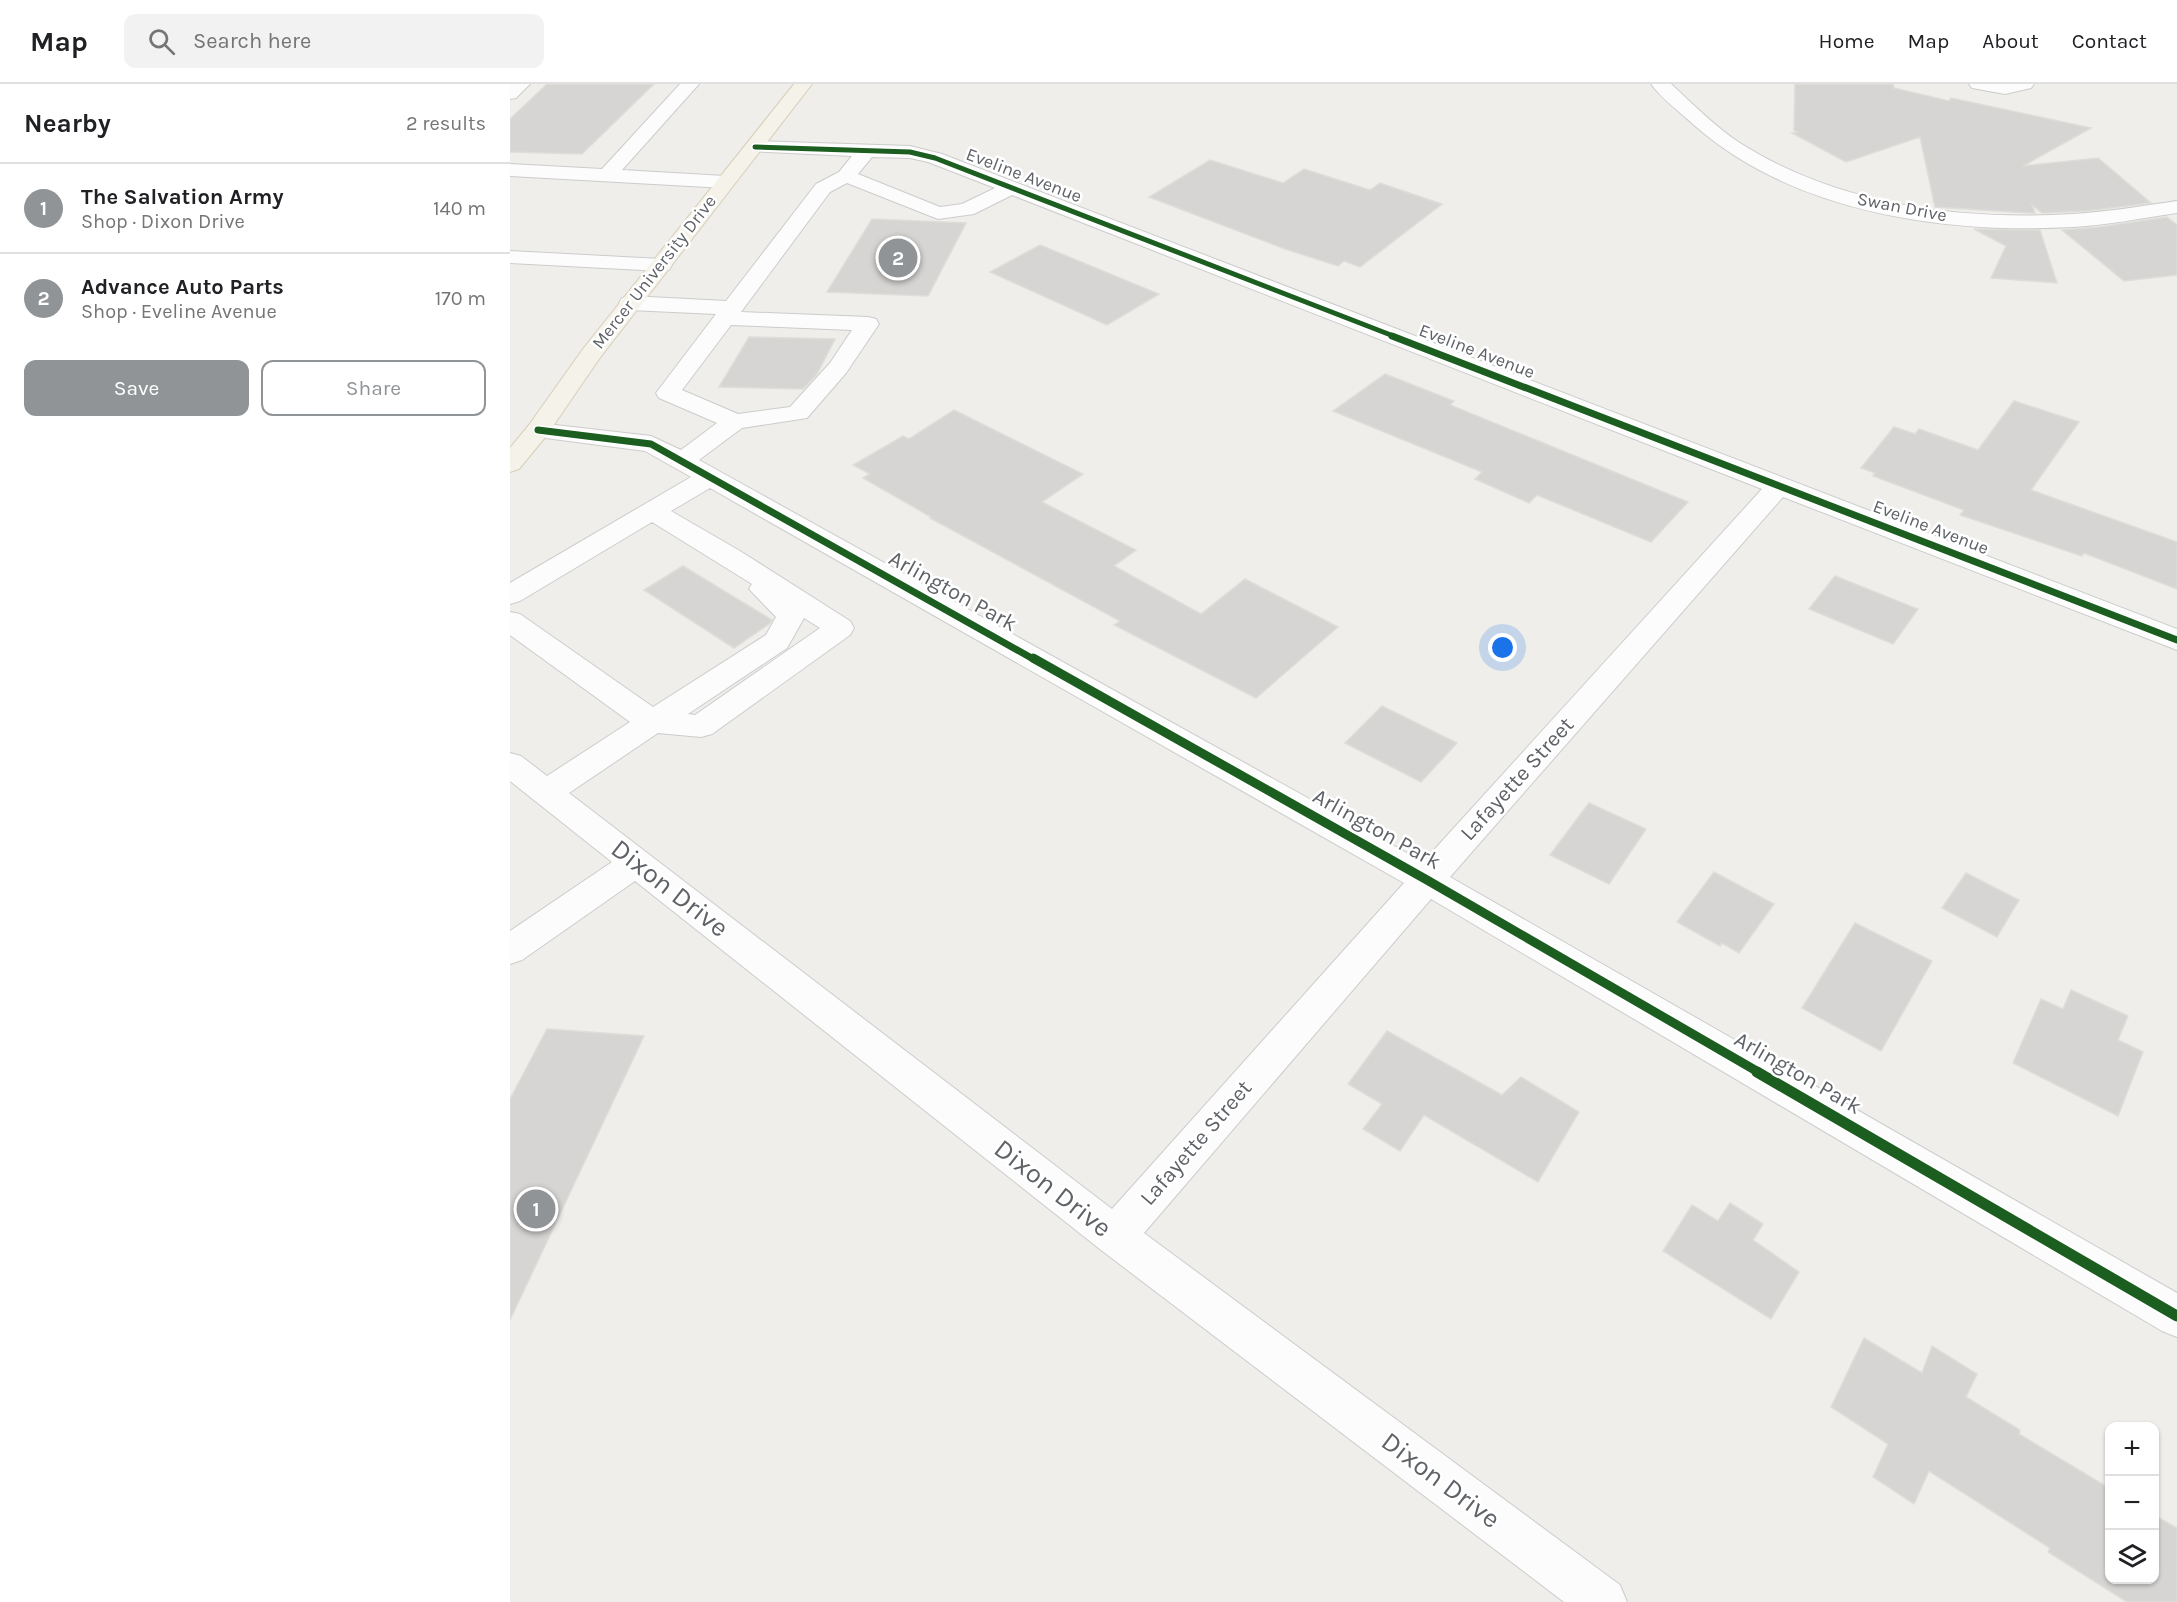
<!DOCTYPE html>
<meta charset="utf-8">
<style>
:root{--surface:#fff;--page:#f2f2f2;--text:#202124;--muted:#757577;--line:#e0e0e0;--accent:#919496}
body{margin:0;font-family:Karla,sans-serif;background:var(--page);color:var(--text)}
.controls{position:absolute;right:18px;bottom:18px;display:grid;overflow:hidden;border-radius:12px;box-shadow:0 2px 4px #0004}
.controls button{width:54px;height:54px;display:grid;place-items:center;padding:0;border:0;border-bottom:2px solid var(--line);background:var(--surface);color:var(--text);font:30px sans-serif}
.you{position:absolute;left:993px;top:564px;width:21px;height:21px;margin:-15px;border:4px solid #fff;border-radius:50%;background:#1a73e8;box-shadow:0 0 0 9px #1a73e833}
.badge{display:grid;place-items:center;width:39px;height:39px;border-radius:50%;background:var(--accent);color:#fff;font-size:20px;font-weight:700}
.pin{position:absolute;translate:-50% -50%;border:3px solid #fff;box-shadow:0 2px 6px #0006}
.list{margin:0;padding:0;list-style:none}
h2{display:flex;justify-content:space-between;align-items:center;height:78px;margin:0;padding:0 24px;font-size:26px}
h2 small{font-size:20px;font-weight:400;color:var(--muted)}
.list li{display:grid;grid-template-columns:39px 1fr auto;gap:18px;align-items:center;box-sizing:border-box;height:90px;padding:0 24px;border-top:2px solid var(--line)}
.list b{display:block;font-size:22px;white-space:nowrap}
.list p{margin:0;font-size:20px;white-space:nowrap;color:var(--muted)}
.list em{font-size:20px;font-style:normal;color:var(--muted)}
.actions{display:flex;gap:12px;padding:18px 24px}
.actions a{flex:1;padding:14px 0;border:2px solid var(--accent);border-radius:12px;text-align:center;font-size:21px;color:var(--accent)}
.actions .main{background:var(--accent);color:#fff}
.icon{flex:none;width:33px;height:33px;fill:none;stroke:currentColor;stroke-width:2;stroke-linecap:round;stroke-linejoin:round}
.map{position:relative;flex:none;width:1667px;height:1518px;overflow:hidden}
header{display:flex;align-items:center;gap:36px;box-sizing:border-box;height:84px;padding:0 30px;background:var(--surface);border-bottom:2px solid var(--line)}
header strong{font-size:28px}
nav{display:flex;gap:33px;margin-inline-start:auto;font-size:21px}
.search{width:420px;height:54px;background:var(--page);display:flex;align-items:center;gap:15px;box-sizing:border-box;padding:0 21px;border-radius:12px;color:var(--muted);font-size:22px}
main{display:flex}
aside{flex:1;background:var(--surface)}
.map>svg:first-child{display:block}
.building{fill:#d6d5d3;stroke:#deddd9;stroke-width:1.5}
.lines{fill:none;stroke-linecap:round;stroke-linejoin:round}
.minor-casing{stroke:#cbcccc;stroke-width:2}
.major-casing{stroke:#d7ceb8;stroke-width:2}
.minor{fill:#fdfcfc;fill-rule:evenodd}
.major{fill:#f4f2e9;fill-rule:evenodd}
.cycleway-far3-casing{stroke:#fff;stroke-width:8}
.cycleway-far2-casing{stroke:#fff;stroke-width:10}
.cycleway-far1-casing{stroke:#fff;stroke-width:13}
.cycleway-casing{stroke:#fff;stroke-width:15}
.cycleway-far3{stroke:#1b5e20;stroke-width:5}
.cycleway-far2{stroke:#1b5e20;stroke-width:7}
.cycleway-far1{stroke:#1b5e20;stroke-width:9}
.cycleway{stroke:#1b5e20;stroke-width:11}
.labels{text-anchor:middle;dominant-baseline:central;stroke-width:5;stroke-linejoin:round;paint-order:stroke}
.far-street-label{font-size:18px;fill:#5f6368;stroke:#fff}
.street-label{font-size:22px;fill:#5f6368;stroke:#fff}
.near-street-label{font-size:27px;fill:#5f6368;stroke:#fff}
</style>
<header>
<strong>Map</strong>
<div class="search"><svg class="icon" aria-label="search" viewBox="0 0 24 24"><circle cx="10" cy="10" r="6"/><path d="M15 15l6 6"/></svg>Search here</div>
<nav><a>Home</a><a>Map</a><a>About</a><a>Contact</a></nav>
</header>
<main>
<aside>
<h2>Nearby<small>2 results</small></h2>
<ul class="list">
<li><span class="badge">1</span><div><b>The Salvation Army</b><p>Shop · Dixon Drive</p></div><em>140 m</em></li>
<li><span class="badge">2</span><div><b>Advance Auto Parts</b><p>Shop · Eveline Avenue</p></div><em>170 m</em></li>
</ul>
<div class="actions"><a class="main">Save</a><a>Share</a></div>
</aside>
<div class="map">
<svg width="1667" height="1518" viewBox="0 0 1667 1518">
<rect width="100%" height="100%" fill="#efeeea"/>
<g class="building">
<polygon points="37,0 144,0 72,70 0,68 0,35"/>
<polygon points="1285,0 1383,0 1384,4 1439,17 1441,14 1581,44 1513,82 1588,74 1641,119 1576,127 1532,129 1522,121 1525,129 1520,129 1425,123 1410,53 1336,78 1282,49 1287,48 1284,46"/>
<polygon points="700,76 773,99 794,85 860,106 870,99 932,120 850,183 834,177 828,182 775,165 639,113"/>
<polygon points="1657,133 1667,141 1667,191 1614,197 1552,146 1589,143"/>
<polygon points="362,135 456,139 418,212 317,208"/>
<polygon points="1464,145 1530,146 1547,199 1481,194 1496,162"/>
<polygon points="530,161 649,210 597,241 480,188"/>
<polygon points="239,253 325,255 307,290 293,305 209,303"/>
<polygon points="875,290 944,317 940,321 1178,418 1141,458 1027,411 1019,419 965,395 972,388 823,327"/>
<polygon points="1504,317 1569,338 1521,406 1667,458 1667,505 1574,469 1572,472 1450,431 1454,426 1363,392 1365,389 1351,384 1384,343 1405,350 1409,345 1468,366"/>
<polygon points="444,326 573,390 532,418 626,466 604,482 691,530 735,495 828,543 746,614 604,541 610,537 420,434 421,433 353,394 360,390 343,381 393,352 399,355"/>
<polygon points="173,482 262,536 259,540 224,564 134,506"/>
<polygon points="1325,492 1408,525 1383,560 1299,525"/>
<polygon points="872,622 947,659 911,698 835,659"/>
<polygon points="1079,719 1136,745 1099,800 1040,771"/>
<polygon points="1204,788 1264,820 1229,869 1212,859 1210,862 1167,838"/>
<polygon points="1456,789 1509,816 1487,853 1432,824"/>
<polygon points="1345,839 1422,877 1371,967 1292,924"/>
<polygon points="1561,906 1618,932 1608,956 1633,968 1608,1032 1503,979 1531,915 1553,925"/>
<polygon points="37,945 134,952 0,1236 0,1015"/>
<polygon points="877,947 992,1011 1011,993 1069,1028 1028,1098 914,1031 890,1067 853,1045 872,1020 838,1000"/>
<polygon points="1220,1119 1253,1140 1243,1156 1289,1188 1261,1235 1153,1167 1182,1121 1208,1137"/>
<polygon points="1354,1254 1412,1289 1422,1262 1467,1290 1456,1313 1510,1346 1509,1350 1599,1404 1599,1496 1644,1496 1644,1431 1667,1444 1667,1518 1617,1518 1538,1468 1540,1464 1419,1387 1404,1420 1363,1393 1378,1360 1321,1323"/>
</g>
<g class="lines">
<defs>
<g id="minor">
<polygon points="0,0 20,0 6,14 0,15"/>
<polygon points="170,0 189,0 112,86 215,92 222,94 225,98 222,102 215,104 0,92 0,80 92,85"/>
<path d="M 1141,0 L 1161,0 C 1183,20 1205,43 1230,59 C 1327,121 1450,137 1563,130 C 1598,128 1632,122 1667,117 L 1667,129 C 1632,134 1598,141 1563,143 C 1434,150 1284,129 1184,41 C 1170,28 1152,15 1141,0 Z"/>
<polygon points="1459,0 1524,0 1521,4 1495,10 1462,4"/>
<path d="M 245,57 L 400,62 L 432,70 L 1667,545 L 1667,566 L 1273,413 L 940,793 L 1667,1209 L 1667,1253 L 1652,1247 L 921,815 L 634,1149 L 1110,1501 L 1117,1518 L 1054,1518 L 591,1166 L 125,797 L 12,876 L 0,880 L 0,847 L 102,778 L 0,697 L 0,669 L 11,672 L 37,692 L 120,638 L 0,551 L 0,528 L 10,530 L 143,623 L 256,551 L 266,533 L 239,505 L 242,500 L 142,438 L 10,517 L 0,520 L 0,499 L 181,393 L 135,367 L 28,353 L 19,351 L 16,346 L 19,341 L 28,339 L 141,352 L 171,366 L 207,339 L 149,314 L 146,309 L 206,230 L 120,226 L 112,224 L 109,219 L 112,214 L 120,212 L 216,217 L 306,100 L 329,88 L 342,72 L 238,67 L 235,63 L 238,59 ZM 362,73 L 400,74 L 418,78 L 485,104 L 452,120 L 430,123 L 348,90 ZM 337,99 L 428,135 L 464,130 L 502,111 L 1252,405 L 913,778 L 189,376 L 232,344 L 297,334 L 336,289 L 369,240 L 366,235 L 358,233 L 231,228 L 320,108 ZM 221,241 L 342,246 L 320,279 L 280,323 L 228,330 L 172,306 ZM 200,404 L 894,799 L 602,1125 L 59,709 L 148,649 L 191,653 L 202,650 L 340,551 L 344,544 L 340,537 L 230,467 L 161,427 ZM 294,534 L 310,544 L 185,631 L 178,630 L 277,564 Z"/>
<polygon points="0,167 151,175 159,176 162,181 159,186 151,187 0,179"/>
</g>
<polygon id="major" points="284,0 302,0 89,275 37,351 9,385 0,388 0,364 19,341 73,265"/>
</defs>
<use href="#minor" class="minor-casing"/>
<use href="#major" class="major-casing"/>
<use href="#minor" class="minor"/>
<use href="#major" class="major"/>
<defs>
<polyline id="cycleway-far3" points="245,63 400,68 425,74 886,253"/>
<g id="cycleway-far2">
<polyline points="882,252 1667,556"/>
<polyline points="28,346 141,360 525,576"/>
</g>
<polyline id="cycleway-far1" points="523,574 917,796 1250,989"/>
<polyline id="cycleway" points="1247,988 1667,1232"/>
</defs>
<use href="#cycleway-far3" class="cycleway-far3-casing"/>
<use href="#cycleway-far2" class="cycleway-far2-casing"/>
<use href="#cycleway-far1" class="cycleway-far1-casing"/>
<use href="#cycleway" class="cycleway-casing"/>
<use href="#cycleway-far3" class="cycleway-far3"/>
<use href="#cycleway-far2" class="cycleway-far2"/>
<use href="#cycleway-far1" class="cycleway-far1"/>
<use href="#cycleway" class="cycleway"/>
</g>
<g class="labels">
<g class="far-street-label">
<text transform="translate(514 91) rotate(21)">Eveline Avenue</text>
<text transform="translate(1392 123) rotate(11)">Swan Drive</text>
<text transform="translate(144 188) rotate(-52)">Mercer University Drive</text>
<text transform="translate(967 267) rotate(21)">Eveline Avenue</text>
<text transform="translate(1421 443) rotate(21)">Eveline Avenue</text>
</g>
<g class="street-label">
<text transform="translate(443 507) rotate(29)">Arlington Park</text>
<text transform="translate(1007 695) rotate(-48)">Lafayette Street</text>
<text transform="translate(867 745) rotate(29)">Arlington Park</text>
<text transform="translate(1288 989) rotate(30)">Arlington Park</text>
<text transform="translate(686 1059) rotate(-49)">Lafayette Street</text>
</g>
<g class="near-street-label">
<text transform="translate(160 804) rotate(38)">Dixon Drive</text>
<text transform="translate(543 1104) rotate(38)">Dixon Drive</text>
<text transform="translate(931 1396) rotate(37)">Dixon Drive</text>
</g>
</g>
</svg>
<div class="controls">
<button>+</button>
<button>−</button>
<button><svg class="icon" aria-label="layers" viewBox="0 0 24 24"><path d="M12 4l9 5-9 5-9-5zM3 14l9 5 9-5"/></svg></button>
</div>
<div class="you"></div>
<div class="pin badge" style="left:26px;top:1125px">1</div>
<div class="pin badge" style="left:388px;top:174px">2</div>
</div>
</main>
